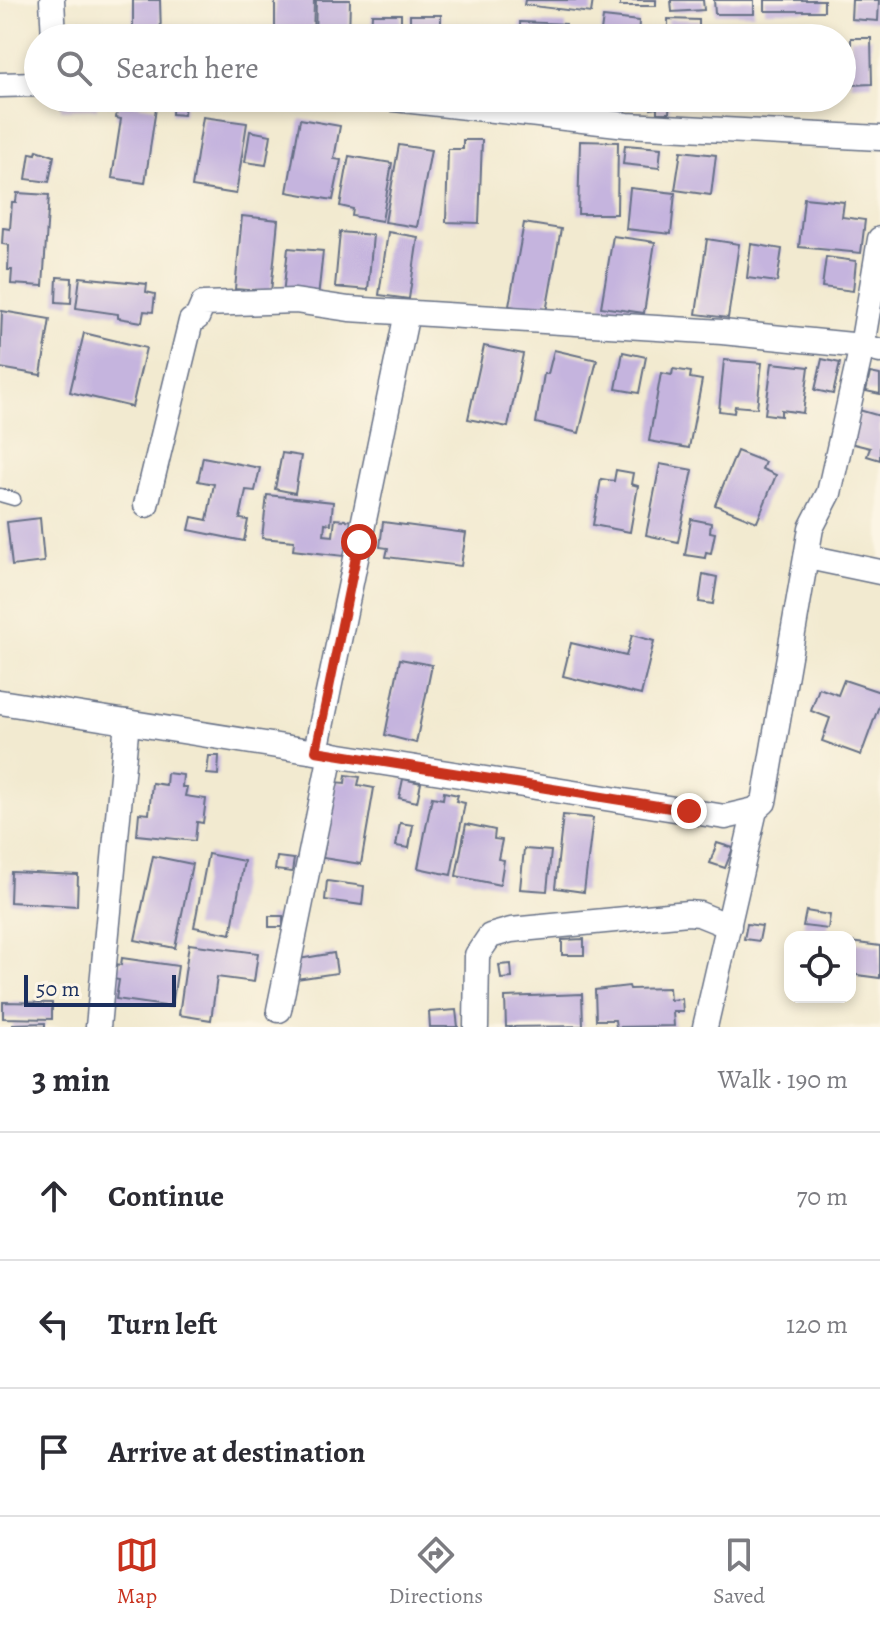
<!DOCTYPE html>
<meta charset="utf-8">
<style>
:root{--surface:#fff;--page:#f2f2f3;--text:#2b2b33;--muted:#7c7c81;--line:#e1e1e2;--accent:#c8321e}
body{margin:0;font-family:Alegreya,serif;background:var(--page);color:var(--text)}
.controls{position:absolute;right:24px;bottom:24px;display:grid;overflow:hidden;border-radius:16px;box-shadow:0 4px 12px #0003}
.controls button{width:72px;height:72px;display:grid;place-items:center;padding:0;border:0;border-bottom:2px solid var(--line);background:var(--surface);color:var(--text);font:40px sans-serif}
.scale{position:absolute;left:24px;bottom:20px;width:152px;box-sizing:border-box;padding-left:8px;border:4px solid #1b2f5e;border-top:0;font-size:22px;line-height:28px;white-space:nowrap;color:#1b2f5e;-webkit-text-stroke:6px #fcf5e5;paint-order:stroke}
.stop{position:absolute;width:24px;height:24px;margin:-18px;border:6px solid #c8321e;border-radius:50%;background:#fff}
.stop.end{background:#c8321e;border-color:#fff;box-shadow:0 2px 8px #0008}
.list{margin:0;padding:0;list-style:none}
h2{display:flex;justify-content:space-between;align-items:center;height:104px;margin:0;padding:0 32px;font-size:34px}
h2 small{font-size:26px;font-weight:400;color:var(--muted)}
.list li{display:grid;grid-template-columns:52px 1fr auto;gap:24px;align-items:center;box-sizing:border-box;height:128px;padding:0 32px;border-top:2px solid var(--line)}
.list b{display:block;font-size:30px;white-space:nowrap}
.list em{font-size:26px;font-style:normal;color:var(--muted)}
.icon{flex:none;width:44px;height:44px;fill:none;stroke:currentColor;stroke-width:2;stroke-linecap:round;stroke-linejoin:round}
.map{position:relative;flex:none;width:880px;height:1027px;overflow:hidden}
.search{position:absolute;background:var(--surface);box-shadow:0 4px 12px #0003;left:24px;right:24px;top:24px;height:88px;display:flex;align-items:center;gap:20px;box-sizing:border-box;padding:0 28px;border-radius:44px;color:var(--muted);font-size:30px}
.sheet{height:488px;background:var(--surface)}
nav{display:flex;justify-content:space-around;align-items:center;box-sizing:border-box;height:112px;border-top:2px solid var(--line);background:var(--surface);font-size:22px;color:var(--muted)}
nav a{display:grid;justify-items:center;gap:4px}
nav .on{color:var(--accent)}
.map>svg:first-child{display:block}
.building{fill:#c5b4de}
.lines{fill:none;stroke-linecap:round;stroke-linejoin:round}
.service-casing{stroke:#667086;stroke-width:15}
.minor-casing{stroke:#667086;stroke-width:27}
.service{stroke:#fff;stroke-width:12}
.minor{stroke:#fff;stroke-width:24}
.route{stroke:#c8321e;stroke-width:10}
</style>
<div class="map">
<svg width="880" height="1027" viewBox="0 0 880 1027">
<rect width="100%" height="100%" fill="#fcf5e5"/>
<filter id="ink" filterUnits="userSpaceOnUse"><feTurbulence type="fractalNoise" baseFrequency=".0125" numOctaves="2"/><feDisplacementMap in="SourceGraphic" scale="16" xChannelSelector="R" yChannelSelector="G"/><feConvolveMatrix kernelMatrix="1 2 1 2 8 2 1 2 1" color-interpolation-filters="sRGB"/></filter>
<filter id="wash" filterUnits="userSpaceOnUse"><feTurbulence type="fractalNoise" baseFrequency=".006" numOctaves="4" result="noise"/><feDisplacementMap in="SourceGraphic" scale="32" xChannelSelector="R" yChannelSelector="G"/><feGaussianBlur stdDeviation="1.8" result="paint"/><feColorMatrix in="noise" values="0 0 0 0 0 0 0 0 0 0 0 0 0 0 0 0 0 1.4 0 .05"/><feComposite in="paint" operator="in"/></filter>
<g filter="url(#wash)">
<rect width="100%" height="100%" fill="#f2ead0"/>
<g id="blocks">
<g class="building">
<polygon points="133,0 160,0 161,35 133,35"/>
<polygon points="275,0 314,0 313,38 275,38"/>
<polygon points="316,0 350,0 349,38 315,38"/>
<polygon points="525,0 593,0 591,13 524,5"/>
<rect x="620" y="0" width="36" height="6"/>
<polygon points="671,0 703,0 704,10 672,12"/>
<polygon points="714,0 754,0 754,14 715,14"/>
<rect x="765" y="0" width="59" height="11"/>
<polygon points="852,0 879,0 878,21 851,19"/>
<polygon points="372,14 401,14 401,38 371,38"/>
<rect x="410" y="15" width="31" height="23"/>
<polygon points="603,17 639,21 638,38 600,38"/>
<polygon points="668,19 699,20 699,38 695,38 695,34 668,34"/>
<polygon points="520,22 566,24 566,38 520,38"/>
<polygon points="851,38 871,38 872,84 851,85"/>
<polygon points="61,98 97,98 97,109 61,110"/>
<polygon points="173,98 185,98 184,115 172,114"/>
<polygon points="651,98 670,98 669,113 657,113 657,108 651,109"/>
<polygon points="118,102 156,108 145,183 112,178 121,119 116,118"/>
<polygon points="203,117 247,123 236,194 192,187"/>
<polygon points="300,119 340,126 334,159 341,160 333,200 287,192"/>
<polygon points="250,131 271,135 266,165 245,162"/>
<polygon points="463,140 482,140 479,223 446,222 448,149 463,149"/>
<polygon points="580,141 618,142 617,214 578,214"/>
<polygon points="399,145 431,150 417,227 385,222"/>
<polygon points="625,145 661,148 659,168 623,164"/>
<polygon points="37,150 54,156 49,182 26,179 30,153 36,154"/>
<polygon points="681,151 716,155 711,195 675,190"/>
<polygon points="349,156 392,163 382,221 352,216 353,209 340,206"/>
<polygon points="630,188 675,193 671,234 626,229"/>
<polygon points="17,193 49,195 43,286 11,284 12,270 8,270 9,245 2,244 3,228 10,229 12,202 16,202"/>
<polygon points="804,198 844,202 842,217 865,220 861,253 799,247"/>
<polygon points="242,216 278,220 271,292 235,289"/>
<polygon points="524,223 561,229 546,312 509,306"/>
<polygon points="340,232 373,235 368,290 335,287"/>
<polygon points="388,232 418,237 409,299 379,295"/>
<polygon points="613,236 655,242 644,313 601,307"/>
<polygon points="707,239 739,244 728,318 696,314"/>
<polygon points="751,244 782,249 777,282 747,278"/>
<polygon points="288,248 323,251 318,298 283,295"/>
<polygon points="826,257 856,261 853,291 822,287"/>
<polygon points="57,277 72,278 71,303 56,302"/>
<polygon points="80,277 147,284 146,292 155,294 153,312 144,311 142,322 118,318 118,314 76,308"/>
<polygon points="2,311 50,319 41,375 0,368"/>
<polygon points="84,333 146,348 132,407 70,392"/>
<polygon points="484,346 523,354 508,427 468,419"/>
<polygon points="554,350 597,360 579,433 536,423 544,374 548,374"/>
<polygon points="623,352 646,357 639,393 616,389"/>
<polygon points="822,359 840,363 833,394 815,390"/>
<polygon points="724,360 762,363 757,408 735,406 734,413 719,411"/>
<polygon points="772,363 809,367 803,413 781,410 781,416 765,414"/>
<polygon points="673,369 691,372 690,378 702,380 689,448 649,441 661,373 672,375"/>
<polygon points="870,373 880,375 880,394 866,391"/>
<polygon points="859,410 880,416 880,460 867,456 870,448 850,443"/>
<polygon points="737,451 765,462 762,469 776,475 757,522 715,505"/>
<polygon points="282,453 301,456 295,493 275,489"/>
<polygon points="203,457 260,468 255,491 246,490 240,519 248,520 244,541 189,530 192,517 207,520 214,484 198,481"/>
<polygon points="660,464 693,470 678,542 646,535"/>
<polygon points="616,470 633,473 631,484 638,486 630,532 593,525 601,479 614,481"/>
<polygon points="267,495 333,502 331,524 325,523 324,535 333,536 335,519 356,521 352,557 293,550 294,541 262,538"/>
<polygon points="40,518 44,562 12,566 7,522"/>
<polygon points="691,519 711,523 710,532 715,533 711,553 706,552 705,558 685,555"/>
<polygon points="383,522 466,533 461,566 386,557 388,548 380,547"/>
<polygon points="703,574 717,577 713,604 699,602"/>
<polygon points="632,635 654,641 641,695 563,676 571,643 626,656"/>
<polygon points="400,659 432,665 416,743 385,735"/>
<polygon points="844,680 880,692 880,703 861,755 822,741 830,718 811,711 819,688 838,695"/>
<polygon points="209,756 219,756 218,775 207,774"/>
<polygon points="167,773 183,775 182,787 187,787 185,796 206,799 203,823 197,822 195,841 137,835 139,813 149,814 152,783 166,785"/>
<polygon points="346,775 360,777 358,785 374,788 361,864 323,858 335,782 345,783"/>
<polygon points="403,779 421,783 417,802 399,798"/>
<polygon points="444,792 458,795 456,801 465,803 451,875 418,868 432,797 443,799"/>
<polygon points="563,815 593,818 584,892 555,888"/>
<polygon points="400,823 413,825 409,848 396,846"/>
<polygon points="466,824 495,830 494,839 502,840 498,859 504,860 500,885 456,876"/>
<polygon points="717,843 733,848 725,868 710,863"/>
<polygon points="524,849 551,851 547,891 520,889"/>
<polygon points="208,854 244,861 231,934 194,927"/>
<polygon points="153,856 192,864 175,948 135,940"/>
<polygon points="277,857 294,859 292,872 275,870"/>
<polygon points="11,872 78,875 77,906 10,902"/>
<polygon points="327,881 364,886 362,905 325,900"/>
<polygon points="806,911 830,915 828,929 803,926"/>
<rect x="269" y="916" width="14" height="11"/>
<polygon points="747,924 762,926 759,941 744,939"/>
<polygon points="584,939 584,955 562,955 562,940"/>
<polygon points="850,942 880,946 880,978 850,974"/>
<polygon points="189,944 258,953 254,982 217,977 211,1020 179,1015"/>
<polygon points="334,953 337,973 296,979 293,960"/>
<polygon points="122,958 178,966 172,1007 116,999 119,980 113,979 115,964 121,965"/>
<polygon points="511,964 512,978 501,979 499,965"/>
<polygon points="629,986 630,989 669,988 670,1000 682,999 683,1012 673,1012 674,1026 616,1027 615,1020 596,1020 595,990"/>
<polygon points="582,994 583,1026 506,1027 505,997"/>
<polygon points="3,1002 52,1003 52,1019 3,1018"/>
<polygon points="456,1010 458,1027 430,1027 429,1012"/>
<polygon points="45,1023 45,1027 13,1027 13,1024"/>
</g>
</g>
</g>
<g filter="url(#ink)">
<use href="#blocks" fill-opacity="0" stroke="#667086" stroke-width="2"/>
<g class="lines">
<defs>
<polyline id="service" points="0,495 14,499"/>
<g id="minor">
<polyline points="52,0 54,38"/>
<polyline points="0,85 38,84"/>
<polyline points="385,98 627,125 880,138"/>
<polyline points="146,505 191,321 197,318 203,304 295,301 349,309 722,332 862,346 880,351"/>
<polyline points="808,557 880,572"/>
<polyline points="0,702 725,817 755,810 764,802 811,528 829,493 862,346 880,239"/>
<polyline points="316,751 407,313"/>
<polyline points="279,1010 331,754"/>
<polyline points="98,1027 127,722"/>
<polyline points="476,1027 477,955 490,936 511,930 688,913 699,914 729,926"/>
<polyline points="705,1027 755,810"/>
</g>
</defs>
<use href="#service" class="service-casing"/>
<use href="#minor" class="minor-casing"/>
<use href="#service" class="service"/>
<use href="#minor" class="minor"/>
</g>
</g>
<g class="lines" filter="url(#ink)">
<polyline class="route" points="359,542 316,751 689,811"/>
</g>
</svg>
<div class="controls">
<button><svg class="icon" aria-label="locate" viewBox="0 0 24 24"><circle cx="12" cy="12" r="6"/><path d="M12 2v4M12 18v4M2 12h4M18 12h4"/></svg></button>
</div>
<div class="scale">50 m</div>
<div class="stop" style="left:359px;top:542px"></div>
<div class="stop end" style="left:689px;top:811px"></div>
<div class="search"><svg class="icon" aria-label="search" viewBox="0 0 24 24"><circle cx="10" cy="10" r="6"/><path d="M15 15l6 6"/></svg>Search here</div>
</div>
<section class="sheet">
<h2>3 min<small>Walk · 190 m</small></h2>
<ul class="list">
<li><svg class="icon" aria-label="ahead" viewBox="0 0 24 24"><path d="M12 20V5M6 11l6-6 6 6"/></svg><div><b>Continue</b></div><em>70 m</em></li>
<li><svg class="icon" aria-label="left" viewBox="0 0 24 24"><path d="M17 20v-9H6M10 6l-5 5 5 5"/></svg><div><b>Turn left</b></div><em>120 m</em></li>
<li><svg class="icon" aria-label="arrive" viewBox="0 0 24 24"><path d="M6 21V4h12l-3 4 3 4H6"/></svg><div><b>Arrive at destination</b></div></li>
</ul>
</section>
<nav>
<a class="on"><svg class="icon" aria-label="map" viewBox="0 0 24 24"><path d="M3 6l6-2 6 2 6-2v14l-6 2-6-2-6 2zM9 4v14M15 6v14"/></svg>Map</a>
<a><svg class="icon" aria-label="directions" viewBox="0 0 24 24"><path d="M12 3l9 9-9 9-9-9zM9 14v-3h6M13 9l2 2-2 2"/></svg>Directions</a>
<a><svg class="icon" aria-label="saved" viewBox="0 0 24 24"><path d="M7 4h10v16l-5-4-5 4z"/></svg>Saved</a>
</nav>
